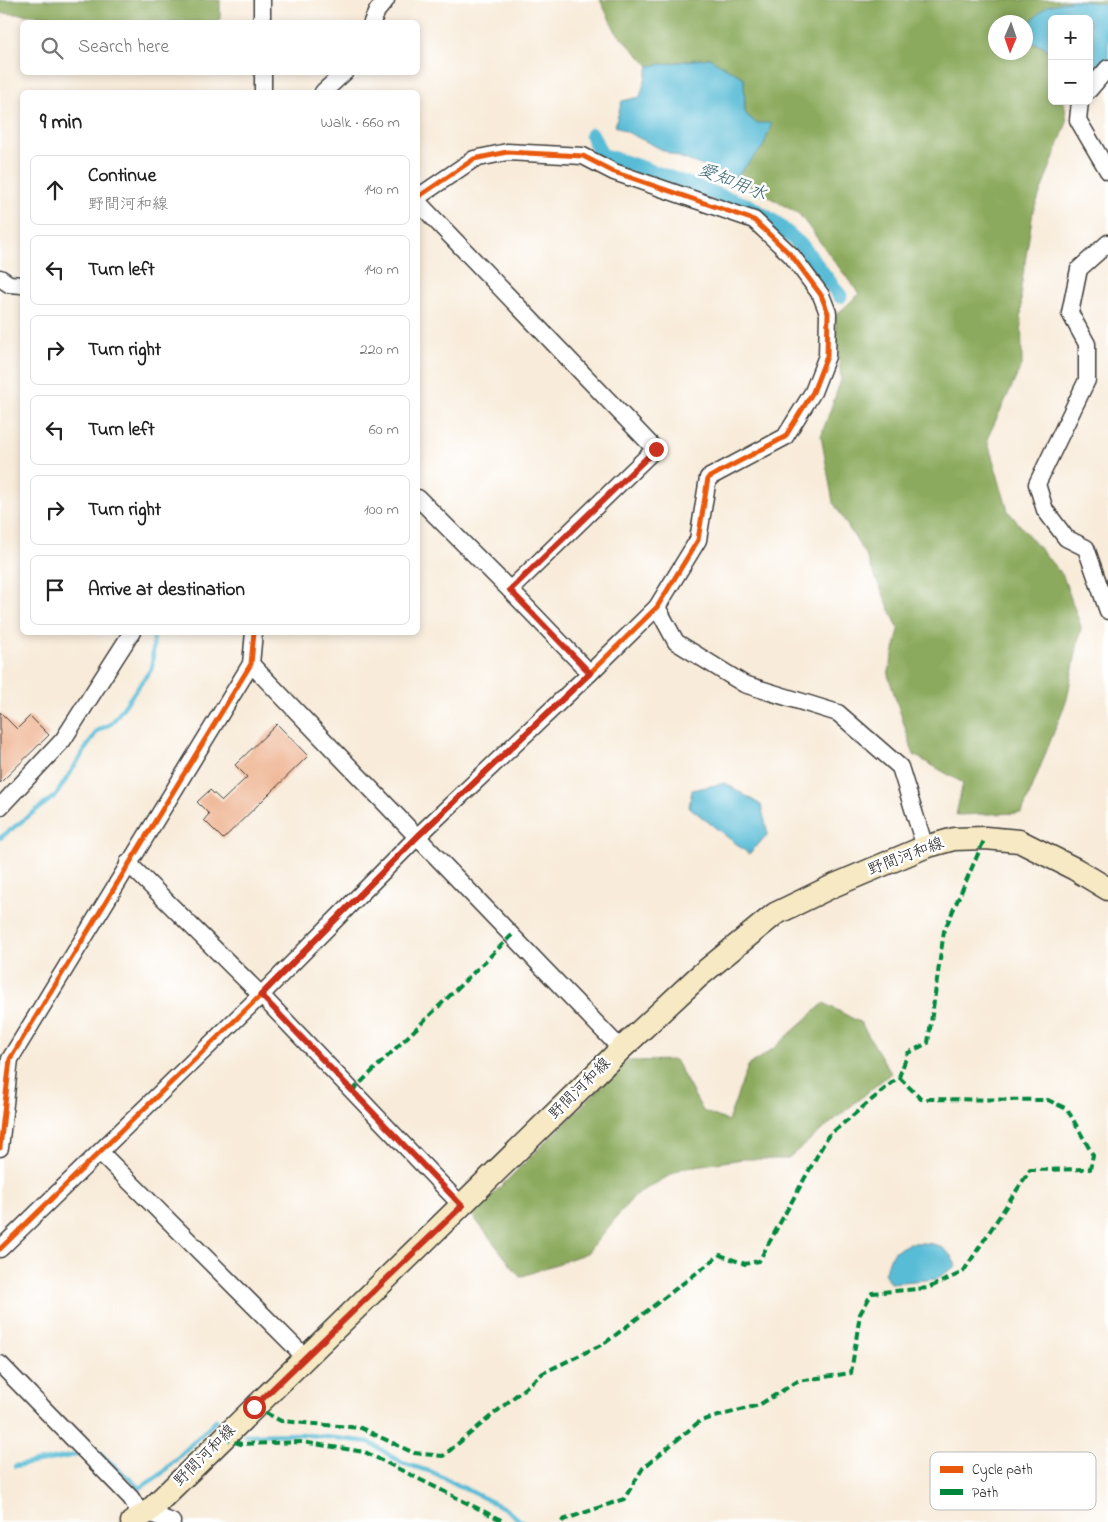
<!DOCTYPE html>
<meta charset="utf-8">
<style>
:root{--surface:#fff;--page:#f2f2f2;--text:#222;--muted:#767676;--line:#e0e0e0}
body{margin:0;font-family:"Indie Flower","Klee One",sans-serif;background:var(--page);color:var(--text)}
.controls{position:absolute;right:15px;top:15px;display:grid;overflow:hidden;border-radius:8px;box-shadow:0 2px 8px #0003}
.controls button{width:45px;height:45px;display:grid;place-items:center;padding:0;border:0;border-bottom:1px solid var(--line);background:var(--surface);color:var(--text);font:25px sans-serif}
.compass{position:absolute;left:988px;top:15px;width:45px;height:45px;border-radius:50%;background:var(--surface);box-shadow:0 2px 8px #0003;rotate:182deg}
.stop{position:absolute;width:15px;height:15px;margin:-11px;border:4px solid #c8321e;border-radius:50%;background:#fff}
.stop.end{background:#c8321e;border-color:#fff;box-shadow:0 1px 5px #0008}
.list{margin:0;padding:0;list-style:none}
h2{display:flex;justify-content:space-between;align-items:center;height:65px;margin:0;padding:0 20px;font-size:21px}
h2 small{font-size:16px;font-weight:400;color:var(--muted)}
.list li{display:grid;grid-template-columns:32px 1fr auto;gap:15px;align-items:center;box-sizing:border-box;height:70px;margin:0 10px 10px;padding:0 10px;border:1px solid var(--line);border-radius:8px}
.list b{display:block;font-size:19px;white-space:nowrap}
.list p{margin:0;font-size:16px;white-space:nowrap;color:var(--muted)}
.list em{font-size:16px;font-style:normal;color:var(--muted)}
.icon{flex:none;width:28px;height:28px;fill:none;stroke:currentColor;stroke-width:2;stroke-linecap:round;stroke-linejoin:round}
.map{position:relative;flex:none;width:1108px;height:1522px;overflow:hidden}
.search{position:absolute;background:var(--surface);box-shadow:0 2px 8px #0003;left:20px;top:20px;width:400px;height:55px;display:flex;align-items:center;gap:12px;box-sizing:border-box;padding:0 18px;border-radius:8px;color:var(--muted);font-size:19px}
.panel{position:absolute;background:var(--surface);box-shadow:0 2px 8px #0003;left:20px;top:90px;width:400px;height:545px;border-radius:8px}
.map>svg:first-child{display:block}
.forest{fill:#8caa5d;stroke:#54633c}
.water{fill:#58bcd6;stroke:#3a6c79}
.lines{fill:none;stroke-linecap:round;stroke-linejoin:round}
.stream{stroke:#58bcd6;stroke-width:4.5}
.canal{stroke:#58bcd6;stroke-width:15}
.building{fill:#efb694}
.street-casing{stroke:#3d3b38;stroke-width:19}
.secondary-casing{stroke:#3d3b38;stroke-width:25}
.street{stroke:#fff;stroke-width:16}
.secondary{stroke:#f6e9c3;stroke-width:22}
.quiet{stroke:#00873e;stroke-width:4;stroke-dasharray:8 4;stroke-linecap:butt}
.cycleway-casing{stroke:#fff;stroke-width:8}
.cycleway{stroke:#e8590c;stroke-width:5}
.route{stroke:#c8321e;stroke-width:6}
.labels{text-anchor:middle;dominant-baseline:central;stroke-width:5;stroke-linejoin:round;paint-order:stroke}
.street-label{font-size:16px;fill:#1c1c1c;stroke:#fff}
.water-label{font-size:18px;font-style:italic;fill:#376470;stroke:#fff}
.key{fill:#fff;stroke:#bbb;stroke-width:1}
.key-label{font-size:14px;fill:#1c1c1c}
</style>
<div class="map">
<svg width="1108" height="1522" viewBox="0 0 1108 1522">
<rect width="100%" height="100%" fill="#fff"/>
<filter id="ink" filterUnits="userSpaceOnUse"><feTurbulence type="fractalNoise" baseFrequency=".02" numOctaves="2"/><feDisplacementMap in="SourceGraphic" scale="10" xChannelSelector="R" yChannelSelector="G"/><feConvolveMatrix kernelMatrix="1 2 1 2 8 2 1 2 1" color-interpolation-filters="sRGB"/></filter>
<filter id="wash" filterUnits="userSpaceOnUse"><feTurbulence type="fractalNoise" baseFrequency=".0096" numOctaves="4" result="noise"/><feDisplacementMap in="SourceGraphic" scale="20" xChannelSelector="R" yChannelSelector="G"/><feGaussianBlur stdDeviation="1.12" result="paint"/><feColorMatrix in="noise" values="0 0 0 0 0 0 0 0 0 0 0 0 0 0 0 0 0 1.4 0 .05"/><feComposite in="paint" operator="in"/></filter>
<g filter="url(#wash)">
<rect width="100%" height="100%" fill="#f8ebd9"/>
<g class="forest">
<polygon points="0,0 220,0 220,19 217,22 59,22 59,17 2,13 0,22"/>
<polygon points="600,0 1108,0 1108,8 1105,4 1048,6 1026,26 1026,22 996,22 996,52 1026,52 1026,42 1042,45 1051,53 1052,101 1064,101 1067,122 1033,212 1021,288 1022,365 987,439 1008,511 1063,576 1081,627 1067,699 1022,813 956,815 963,783 914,755 888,675 899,630 866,556 833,502 821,436 841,380 835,316 859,294 799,214 735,178 763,147 756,123 745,113 744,78 709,58 649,66 616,32"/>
<polygon points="824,1003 861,1023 891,1073 787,1159 743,1159 683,1168 635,1195 587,1253 520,1277 472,1215 627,1061 675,1060 703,1111 728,1121 748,1066 774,1048"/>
</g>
<g class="water">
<polygon points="1074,0 1105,4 1108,8 1108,57 1099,68 1089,73 1089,19 1052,19 1052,63 1051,53 1042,45 1026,42 1026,26 1047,6"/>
<polygon points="709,58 744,78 745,113 756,123 772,123 763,147 735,178 671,154 615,126 622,101 640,97 649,66"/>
<polygon points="725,783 761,805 768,834 749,854 689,807 692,790"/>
<path d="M 910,1243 C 933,1243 946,1242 956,1266 L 936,1279 L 890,1283 L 884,1273 L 893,1252 Z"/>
</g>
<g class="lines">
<g class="stream">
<polyline points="0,838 56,795 97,731 112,723 152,668 154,633"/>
<polyline points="245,1435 301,1434 369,1442 402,1463 432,1472 504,1508 522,1522"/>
<polyline points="91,1446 140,1488 161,1474 216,1420"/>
<polyline points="15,1466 76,1455"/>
</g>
<polyline class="canal" points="592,135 601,155 645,169 749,206 776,223 803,247 840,296"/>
</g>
<g id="blocks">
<g class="building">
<polygon points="0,712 17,729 30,716 49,735 0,783"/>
<polygon points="277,724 308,756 223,839 204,820 209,814 197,802 210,790 222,801 247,777 235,765"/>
</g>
</g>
</g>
<g filter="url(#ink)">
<use href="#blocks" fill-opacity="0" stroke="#3d3b38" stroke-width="1"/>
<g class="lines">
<defs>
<g id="street">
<polyline points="262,0 262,22"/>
<polyline points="372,22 377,11 386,0"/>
<polyline points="263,72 263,92"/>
<polyline points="1089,90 1108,68"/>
<polyline points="323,92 345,72"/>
<polyline points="1080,101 1078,120 1108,171"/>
<polyline points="418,202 655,449 510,590"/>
<polyline points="1108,243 1079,269 1070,313 1087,344 1087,380 1037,484 1045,510 1066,538 1086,548 1108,611"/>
<polyline points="0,278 9,284 22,285"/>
<polyline points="418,498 510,590 590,673"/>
<polyline points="657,607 676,642 744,684 838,713 900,767 925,847"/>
<polyline points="251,664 621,1049"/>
<polyline points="0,807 63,740 132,632"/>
<polyline points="128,863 261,995 462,1206"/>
<polyline points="0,1148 10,1059 251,664 254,632"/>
<polyline points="101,1153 306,1358"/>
<polyline points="0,1249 261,995 418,836 590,673 657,607 698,540 708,478 785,437 813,392 827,356 828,313 821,295 792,256 754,220 614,172 583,156 507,152 474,159 418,197"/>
<polyline points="0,1364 131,1498 137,1508 172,1522"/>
</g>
<polyline id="secondary" points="132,1522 148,1512 621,1049 698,977 775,914 835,885 925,847 954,839 985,838 1019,841 1075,869 1108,889"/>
</defs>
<use href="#street" class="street-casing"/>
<use href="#secondary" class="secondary-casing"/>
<use href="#street" class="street"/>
<use href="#secondary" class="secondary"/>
<g class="quiet">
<polyline points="352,1091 512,935"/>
<polyline points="255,1407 281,1421 361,1428 414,1453 443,1456 543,1373 605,1343 720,1255 745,1264 759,1261 828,1136 899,1077 908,1053 928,1043 944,931 985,838"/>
<polyline points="223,1438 241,1444 302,1442 365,1452 505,1522"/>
<polyline points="562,1522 563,1520 624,1499 643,1468 700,1421 759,1405 798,1381 851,1373 860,1314 872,1293 928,1288 963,1272 1030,1170 1090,1169 1093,1155 1067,1109 1048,1100 921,1099 899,1077"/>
</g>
<defs>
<g id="cycleway">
<polyline points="0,1148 10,1059 251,664 254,632"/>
<polyline points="0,1249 261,995 418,836 590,673 657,607 698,540 708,478 785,437 813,392 827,356 828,313 821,295 792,256 754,220 614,172 583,156 507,152 474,159 418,197"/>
</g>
</defs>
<use href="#cycleway" class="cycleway-casing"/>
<use href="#cycleway" class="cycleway"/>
</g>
</g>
<g class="lines" filter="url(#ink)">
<polyline class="route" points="254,1407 462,1206 261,995 418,836 590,673 510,590 656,449"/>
</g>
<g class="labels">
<g class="street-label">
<text transform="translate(906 857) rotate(-21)">野間河和線</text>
<text transform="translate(580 1089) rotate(-45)">野間河和線</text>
<text transform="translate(205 1456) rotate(-45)">野間河和線</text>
</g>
<g class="water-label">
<text transform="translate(732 183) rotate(22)">愛知用水</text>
</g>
</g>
<rect x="930" y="1452" width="166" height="58" rx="8" class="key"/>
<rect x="940" y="1466" width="23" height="7" fill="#e8590c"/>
<rect x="940" y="1489" width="23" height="6" fill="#00873e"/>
<g class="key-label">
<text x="972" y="1474">Cycle path</text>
<text x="972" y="1497">Path</text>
</g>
</svg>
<div class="controls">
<button>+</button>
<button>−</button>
</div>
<svg class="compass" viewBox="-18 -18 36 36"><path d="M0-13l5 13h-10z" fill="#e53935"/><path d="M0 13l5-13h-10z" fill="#767676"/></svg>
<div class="stop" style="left:254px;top:1407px"></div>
<div class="stop end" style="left:656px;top:449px"></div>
<div class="search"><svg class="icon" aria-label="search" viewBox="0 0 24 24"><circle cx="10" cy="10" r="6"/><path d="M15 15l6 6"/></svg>Search here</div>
<section class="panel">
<h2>9 min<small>Walk · 660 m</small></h2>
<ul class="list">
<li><svg class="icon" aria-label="ahead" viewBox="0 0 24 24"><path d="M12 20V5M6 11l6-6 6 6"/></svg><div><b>Continue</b><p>野間河和線</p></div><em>140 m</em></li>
<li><svg class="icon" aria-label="left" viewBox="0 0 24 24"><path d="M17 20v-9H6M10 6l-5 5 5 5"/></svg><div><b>Turn left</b></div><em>140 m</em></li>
<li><svg class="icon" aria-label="right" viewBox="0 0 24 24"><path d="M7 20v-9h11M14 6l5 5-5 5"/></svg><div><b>Turn right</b></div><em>220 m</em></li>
<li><svg class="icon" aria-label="left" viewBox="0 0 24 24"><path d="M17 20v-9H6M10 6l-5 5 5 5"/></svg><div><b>Turn left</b></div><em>60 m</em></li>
<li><svg class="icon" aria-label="right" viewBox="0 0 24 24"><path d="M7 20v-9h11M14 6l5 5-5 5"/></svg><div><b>Turn right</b></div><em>100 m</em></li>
<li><svg class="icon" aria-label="arrive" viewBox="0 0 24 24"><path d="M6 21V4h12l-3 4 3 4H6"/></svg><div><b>Arrive at destination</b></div></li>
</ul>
</section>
</div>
